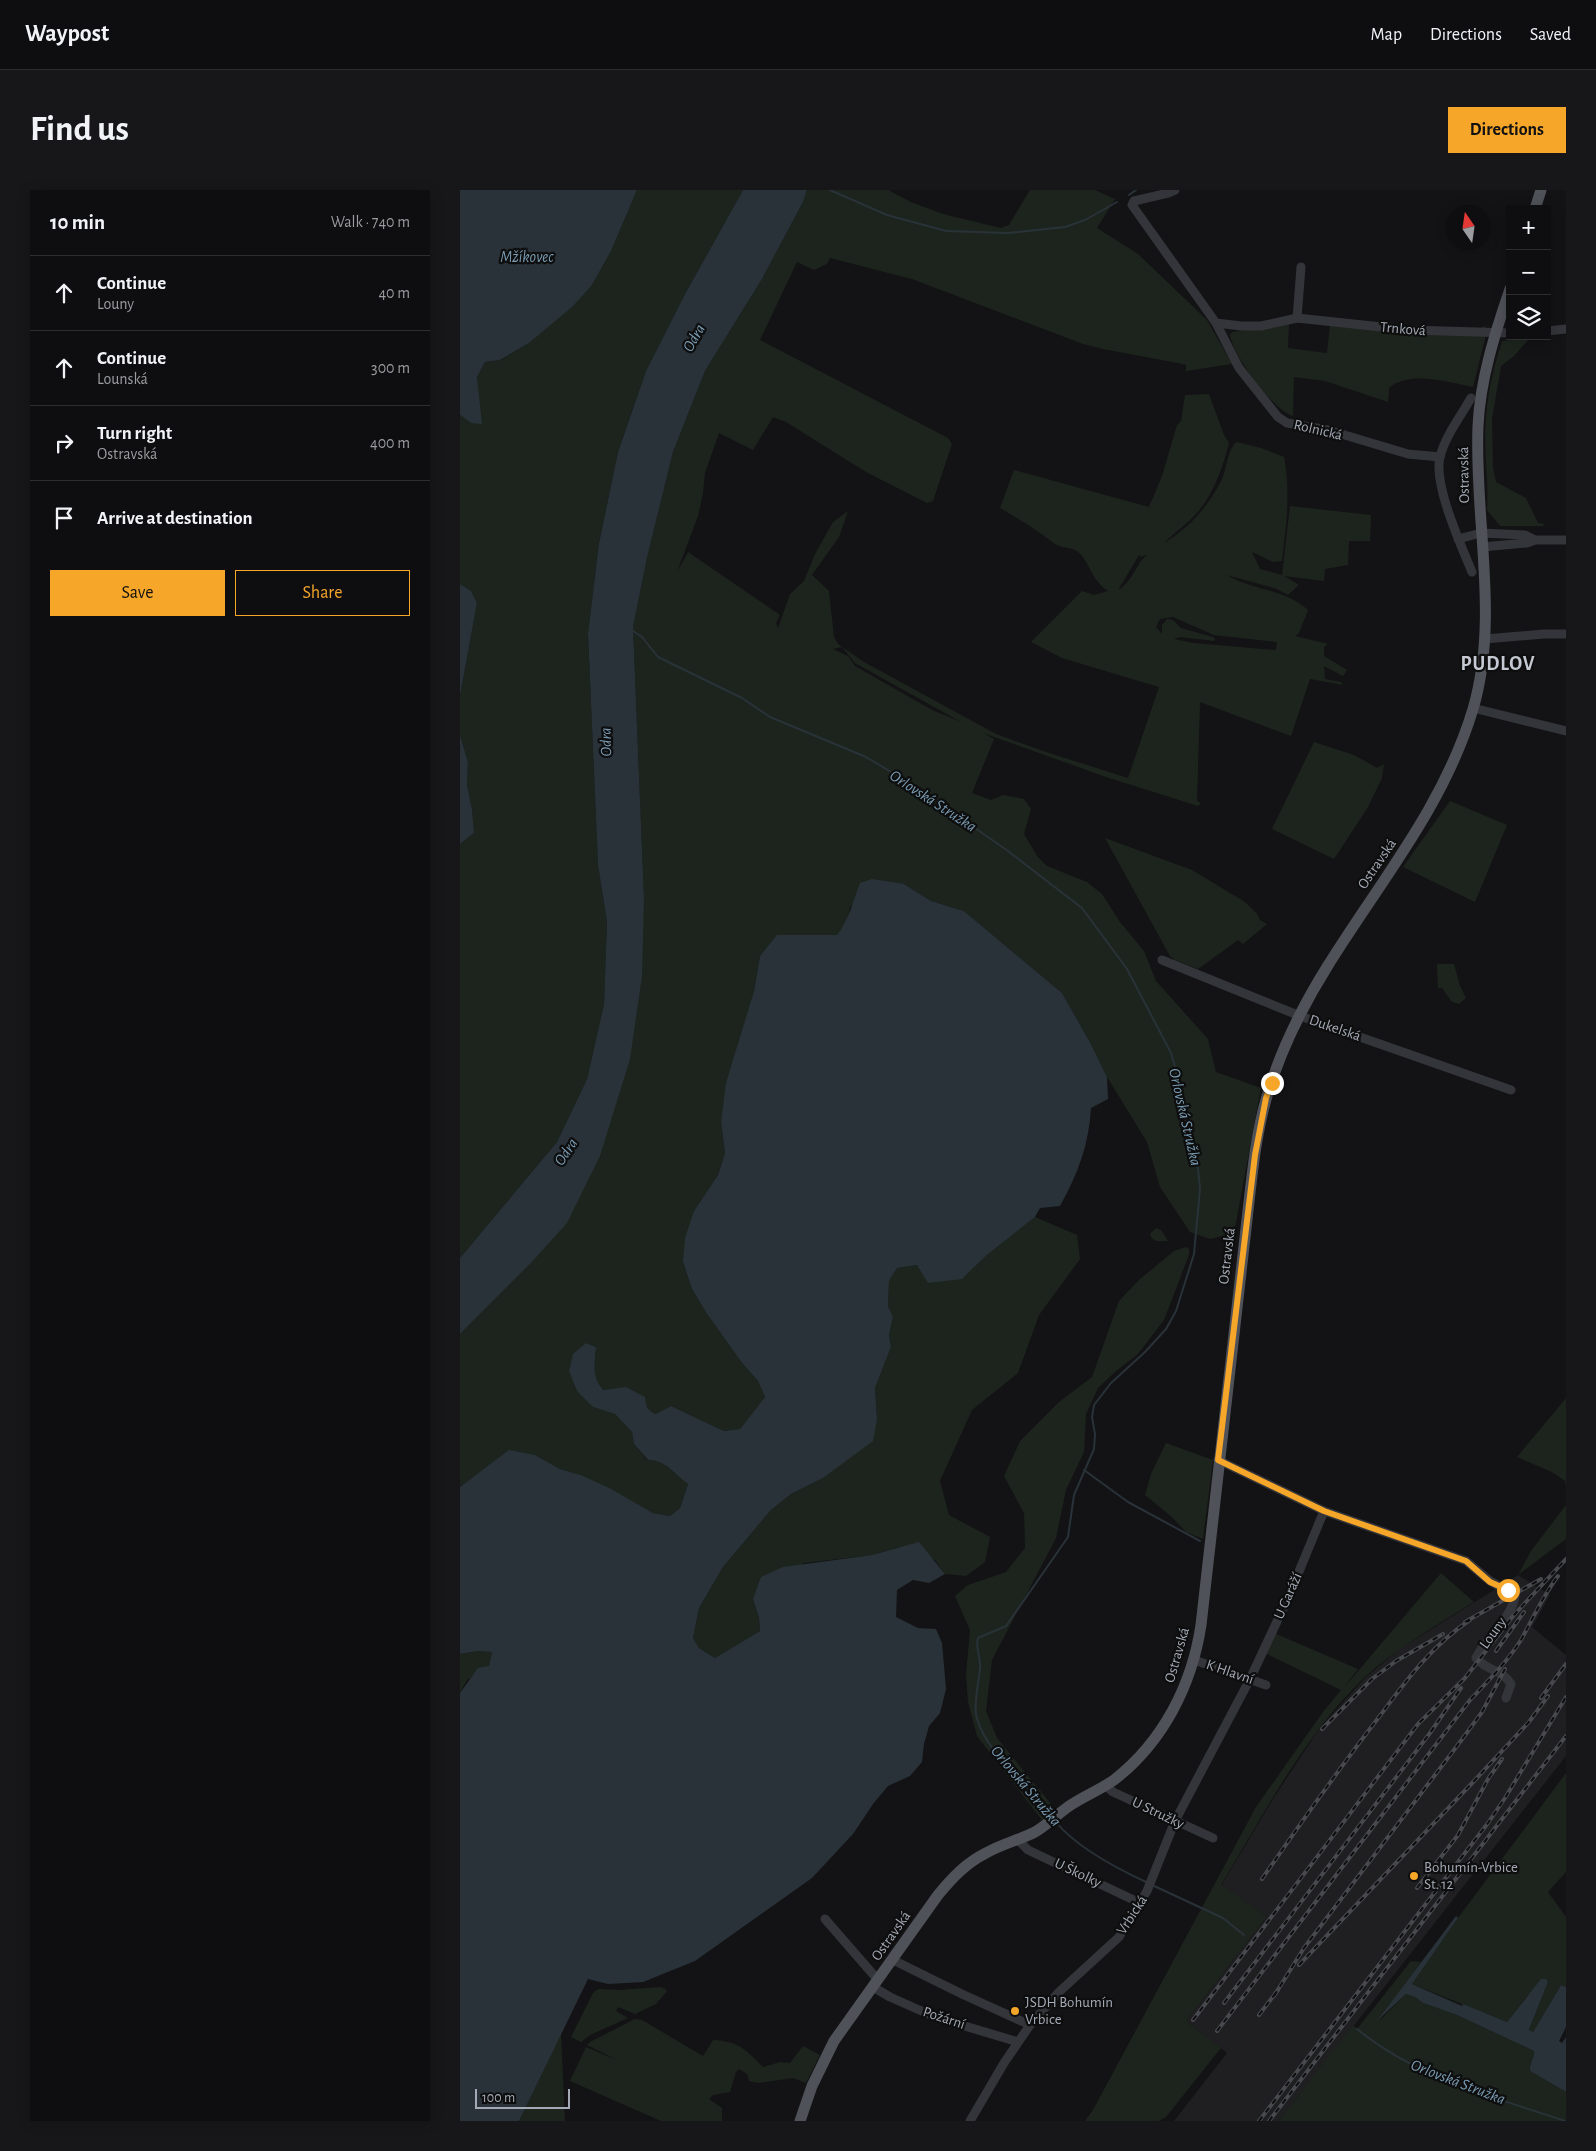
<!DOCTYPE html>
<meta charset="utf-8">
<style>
:root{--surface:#0e0e10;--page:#171719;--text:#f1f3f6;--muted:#9b9c9f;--line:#2e2e30;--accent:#f6a629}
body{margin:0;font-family:"Alegreya Sans",sans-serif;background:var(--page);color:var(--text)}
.controls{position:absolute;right:15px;top:15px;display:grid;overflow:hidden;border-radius:0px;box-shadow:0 2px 12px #0003}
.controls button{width:45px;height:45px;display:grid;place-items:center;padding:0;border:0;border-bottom:1px solid var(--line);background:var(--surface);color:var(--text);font:25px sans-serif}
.compass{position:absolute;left:986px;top:15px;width:45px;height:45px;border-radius:50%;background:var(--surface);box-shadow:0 2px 12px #0003;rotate:347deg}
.scale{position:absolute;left:15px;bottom:12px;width:95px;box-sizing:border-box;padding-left:5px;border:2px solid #a4aab5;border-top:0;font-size:14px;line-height:18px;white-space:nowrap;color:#a4aab5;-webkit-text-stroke:4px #0e0e0f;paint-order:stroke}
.stop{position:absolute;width:15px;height:15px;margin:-11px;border:4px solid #f6a629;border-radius:50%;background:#fff}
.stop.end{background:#f6a629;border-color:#fff;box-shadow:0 1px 5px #0008}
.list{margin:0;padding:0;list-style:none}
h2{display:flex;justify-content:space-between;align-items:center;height:65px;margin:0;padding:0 20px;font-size:21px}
h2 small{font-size:16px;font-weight:400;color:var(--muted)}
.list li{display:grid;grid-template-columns:32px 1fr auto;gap:15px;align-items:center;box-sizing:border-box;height:75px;padding:0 20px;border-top:1px solid var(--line)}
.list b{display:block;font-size:19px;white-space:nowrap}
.list p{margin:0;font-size:16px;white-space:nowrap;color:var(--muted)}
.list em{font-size:16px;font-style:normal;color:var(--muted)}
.actions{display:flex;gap:10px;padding:15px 20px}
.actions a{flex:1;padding:11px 0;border:1px solid var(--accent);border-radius:0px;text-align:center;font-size:18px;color:var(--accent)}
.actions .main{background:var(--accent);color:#111}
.icon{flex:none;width:28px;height:28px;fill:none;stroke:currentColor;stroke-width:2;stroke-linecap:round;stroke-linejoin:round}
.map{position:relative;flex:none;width:1106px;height:1931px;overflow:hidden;border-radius:0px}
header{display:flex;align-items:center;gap:30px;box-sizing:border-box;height:70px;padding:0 25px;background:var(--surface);border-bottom:1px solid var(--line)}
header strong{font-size:24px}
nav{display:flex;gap:28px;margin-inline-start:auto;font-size:18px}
.intro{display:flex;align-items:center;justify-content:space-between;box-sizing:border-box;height:120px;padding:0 30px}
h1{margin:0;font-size:35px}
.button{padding:12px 22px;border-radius:0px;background:var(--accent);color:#111;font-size:18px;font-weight:700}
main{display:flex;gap:30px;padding:0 30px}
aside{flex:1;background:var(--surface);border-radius:0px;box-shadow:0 2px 12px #0003}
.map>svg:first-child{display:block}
.built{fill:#1f1f22}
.green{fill:#1d241d;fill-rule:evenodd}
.water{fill:#293238}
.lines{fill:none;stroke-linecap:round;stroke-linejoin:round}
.stream{stroke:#293238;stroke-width:2}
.minor{stroke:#34353a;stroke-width:9}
.major{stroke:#505259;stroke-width:11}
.rail-casing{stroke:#47494f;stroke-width:4}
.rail{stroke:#0e0e0f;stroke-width:2;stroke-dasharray:5.5;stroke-linecap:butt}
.route{stroke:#f6a629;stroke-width:6}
.poi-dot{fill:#f6a629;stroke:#0e0e0f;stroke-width:2}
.labels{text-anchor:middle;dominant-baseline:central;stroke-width:4.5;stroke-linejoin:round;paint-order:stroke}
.street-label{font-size:15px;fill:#a4aab5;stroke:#0e0e0f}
.poi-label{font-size:15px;fill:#a4aab5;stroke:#0e0e0f;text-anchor:start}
.water-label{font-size:16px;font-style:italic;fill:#799bb2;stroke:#0e0e0f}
.district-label{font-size:20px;font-weight:bold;letter-spacing:1px;fill:#c5c9d1;stroke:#0e0e0f}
</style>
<header>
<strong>Waypost</strong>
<nav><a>Map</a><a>Directions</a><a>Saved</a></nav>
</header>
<div class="intro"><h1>Find us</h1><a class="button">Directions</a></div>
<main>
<aside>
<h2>10 min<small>Walk · 740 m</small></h2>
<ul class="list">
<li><svg class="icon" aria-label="ahead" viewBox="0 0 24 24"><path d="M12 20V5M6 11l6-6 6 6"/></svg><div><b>Continue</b><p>Louny</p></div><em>40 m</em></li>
<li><svg class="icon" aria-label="ahead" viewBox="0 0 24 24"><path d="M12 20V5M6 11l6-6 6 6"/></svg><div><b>Continue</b><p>Lounská</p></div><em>300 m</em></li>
<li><svg class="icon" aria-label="right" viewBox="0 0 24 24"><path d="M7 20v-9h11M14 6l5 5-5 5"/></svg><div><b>Turn right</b><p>Ostravská</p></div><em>400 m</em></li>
<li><svg class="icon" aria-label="arrive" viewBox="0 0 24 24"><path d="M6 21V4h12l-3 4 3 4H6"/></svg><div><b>Arrive at destination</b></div></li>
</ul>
<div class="actions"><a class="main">Save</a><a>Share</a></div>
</aside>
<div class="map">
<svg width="1106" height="1931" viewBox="0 0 1106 1931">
<rect width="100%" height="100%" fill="#131315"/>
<polygon class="built" points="1058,1385 1090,1405 1072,1437 1106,1465 1106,1566 819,1931 714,1931 767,1863 726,1831 807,1726 761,1696 813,1609 859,1539 905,1488 938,1460"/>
<g class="green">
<polygon points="177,0 283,0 225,104 186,181 158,262 139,353 128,443 138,675 147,732 144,814 127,889 97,952 0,1068 0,654 14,643 12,619 7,595 8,572 0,545 0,506 17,413 11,401 0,394 0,225 11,233 18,207 17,187 25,172 41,170 69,153 132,95 151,61"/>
<path d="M 347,0 L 428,0 L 451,12 L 483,24 L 541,38 L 549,35 L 570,0 L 635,0 L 655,9 L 637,38 L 678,64 L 747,130 L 772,174 L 726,181 L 726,175 L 723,174 L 643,159 L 623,154 L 452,89 L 370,68 L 367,74 L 354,80 L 337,72 L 300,150 L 488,248 L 492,254 L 473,311 L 467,313 L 406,282 L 326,232 L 313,227 L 293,260 L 259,243 L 245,283 L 243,303 L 238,326 L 217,382 L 228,362 L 320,425 L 316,433 L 318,438 L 330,404 L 344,391 L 355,364 L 373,332 L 388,321 L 379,347 L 352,385 L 369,401 L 374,447 L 378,454 L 404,472 L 536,544 L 586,562 L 668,588 L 699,497 L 602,468 L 571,452 L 622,401 L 634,405 L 648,401 C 631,390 629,370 617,361 C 611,357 601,358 595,354 C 578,341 559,329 540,318 L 554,280 L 689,317 L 702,286 L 717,235 L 721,231 L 725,205 L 749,204 L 764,245 L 769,253 C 763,277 753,306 736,324 C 726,335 714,343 704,353 C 730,337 747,318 761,291 C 767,281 767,258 777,252 L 801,258 L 824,267 C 831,303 826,336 822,371 L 813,372 L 792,362 L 800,379 L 822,385 L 830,316 L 911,325 L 910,351 L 889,351 L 888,375 L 865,379 L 864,391 L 824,386 L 839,395 L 828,405 L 817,399 L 767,385 C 793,401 823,398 848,420 L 839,443 L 835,446 L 868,454 L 864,457 L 864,466 L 887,480 L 883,486 L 864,476 L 865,489 L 881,492 L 883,495 L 850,489 L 831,546 L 740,512 L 737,611 L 741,613 L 738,616 L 646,587 L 523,543 L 534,549 L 512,603 L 531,610 L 543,605 L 564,609 L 571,619 L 564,644 L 577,666 L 587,676 L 627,692 L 642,704 L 660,732 L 684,761 L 696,791 L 748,849 L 756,882 L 801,898 L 774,1043 L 750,1049 L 730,1042 L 700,997 L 687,952 L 647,887 L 631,854 L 602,803 L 504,721 L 471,711 L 444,694 L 390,717 L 387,733 L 377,745 L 318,745 L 300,766 L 294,801 L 261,932 L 265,963 L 258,985 L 234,1021 L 232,1099 L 247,1124 L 282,1173 L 298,1191 L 305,1207 L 280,1239 L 264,1241 L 211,1216 L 196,1224 L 189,1220 L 186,1216 C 175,1212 141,1202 137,1193 C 132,1183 136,1167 136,1157 L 126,1153 L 133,1217 L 155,1224 L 172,1242 L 174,1254 L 187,1270 C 209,1271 211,1283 228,1294 L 220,1318 L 210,1326 L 193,1323 L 121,1285 L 100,1279 L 75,1265 L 19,1283 L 0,1297 L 0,1144 L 70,1074 L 184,708 L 173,437 L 187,368 L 213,262 L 245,181 L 302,89 L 343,12 ZM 688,364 C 675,374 673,392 658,400 L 679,365 L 681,367 ZM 713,427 L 754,445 L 817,452 L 816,460 L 733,453 L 714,449 L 720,447 L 754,451 L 755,449 L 753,447 L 721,438 L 713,430 L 707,429 L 702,435 L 702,444 L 696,437 L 700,429 ZM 382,457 L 395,473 L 501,532 L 472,520 L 395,476 L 388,466 L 373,459 Z"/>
<path d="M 829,133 L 828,158 L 867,163 L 870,134 L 1020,138 L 1026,136 L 1025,149 L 1013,197 C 989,192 949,180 929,198 L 928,212 L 865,191 L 834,187 L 833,226 C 811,218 774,167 770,145 L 772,142 Z"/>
<path d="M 1069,149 L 1054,166 L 1041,176 L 1032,229 L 1033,278 L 1036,292 L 1066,308 L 1078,333 L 1085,334 L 1083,336 L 1040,336 L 1027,320 C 1029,289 1023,258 1026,227 C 1028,201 1034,176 1042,151 Z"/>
<polygon points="854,552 894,565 917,578 924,574 922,588 908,617 874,669 812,639"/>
<polygon points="990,611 1047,635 1015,712 943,677"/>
<polygon points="645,648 732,680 785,712 797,724 800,730 807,734 783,754 778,750 738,779 715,770 710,766"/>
<polygon points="977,774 994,774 1000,796 1006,808 999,814 992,812 982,798 978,798"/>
<polygon points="575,1027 617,1045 620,1069 579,1125 558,1183 512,1220 480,1291 489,1325 530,1347 525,1372 506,1386 485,1384 475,1370 440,1357 412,1365 344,1373 293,1409 299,1428 300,1441 255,1468 239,1458 233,1448 239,1418 263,1377 311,1320 331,1304 363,1288 417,1229 415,1198 431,1157 429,1145 433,1127 428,1116 429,1091 437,1078 457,1075 502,1089 527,1065"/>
<path d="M 696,1038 L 701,1040 L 708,1051 C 701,1051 692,1053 690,1044 Z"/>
<polygon points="726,1057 729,1059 729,1065 704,1130 678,1164 655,1182 638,1198 626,1224 624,1262 606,1300 596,1348 532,1470 526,1521 537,1548 596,1620 582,1630 517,1546 508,1512 506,1484 510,1440 495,1406 508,1395 546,1382 565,1358 564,1323 544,1286 560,1251 599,1212 632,1187 659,1111 679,1090 714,1061"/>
<polygon points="1106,1208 1106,1297 1105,1291 1092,1282 1057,1267"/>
<polygon points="706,1253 753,1270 743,1349 726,1342 712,1327 685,1305 691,1284"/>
<polygon points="1106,1315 1106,1349 1058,1385 1071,1361"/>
<path d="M 981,1383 L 1014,1412 C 977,1435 938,1457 905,1487 C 844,1545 804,1624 761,1695 L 807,1726 L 726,1831 L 761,1858 L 706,1927 L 699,1931 L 625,1931 L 633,1920 L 796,1617 L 863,1522 L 881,1500 L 805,1463 L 814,1443 L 898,1479 L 882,1500 Z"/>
<polygon points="18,1461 32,1462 29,1477 7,1490 0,1503 0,1464"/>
<polygon points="1106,1583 1106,1682 1088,1702 1106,1727 1106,1797 1101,1795 1073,1842 1069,1841 1088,1792 1086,1789 1068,1805 1047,1832 952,1794 998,1728"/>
<path d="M 951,1771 L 961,1772 L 918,1832 L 946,1804 L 955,1807 L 963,1813 L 997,1825 L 1074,1861 C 1075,1869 1069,1873 1070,1881 L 1106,1902 L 1106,1931 L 819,1931 L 893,1835 L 897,1839 Z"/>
<polygon points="200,1797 204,1798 207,1801 196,1814 175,1824 158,1817 156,1821 168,1828 130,1845 121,1852 111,1847 133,1803 138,1799 159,1800"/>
<path d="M 175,1829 L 182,1830 L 243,1866 L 253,1850 C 279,1851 286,1860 303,1877 L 320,1872 L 330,1873 L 343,1856 L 360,1865 L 346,1893 L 333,1888 L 298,1893 L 289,1891 L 287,1884 L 279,1879 L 276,1882 L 270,1902 L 253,1905 L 249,1909 L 262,1918 L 262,1931 L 201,1931 L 110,1891 L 126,1857 L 159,1871 L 127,1855 L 130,1852 Z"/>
<polygon points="101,1843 105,1931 59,1931"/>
</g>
<g class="water">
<polygon points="0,0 177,0 151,61 132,95 113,116 69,153 40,170 25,172 17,187 22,234 11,233 0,225"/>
<polygon points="283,0 347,0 343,12 302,89 245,181 213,262 187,368 173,437 184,708 182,786 170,869 140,966 107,1033 70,1074 0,1144 0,1068 97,952 127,889 144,814 147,732 138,675 128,443 139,353 158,262 186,181 225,104"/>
<polygon points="0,394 11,401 17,413 0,506"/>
<polygon points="0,545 8,572 7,595 12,619 14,643 0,654"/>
<path d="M 412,689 L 444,694 L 471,711 L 504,721 L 602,803 L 631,854 L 647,887 L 648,909 L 631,918 C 629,954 618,984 600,1016 L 580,1018 L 575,1027 L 527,1065 L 502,1089 L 468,1093 L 457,1075 L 437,1078 L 429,1091 L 428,1116 L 433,1127 L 429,1145 L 431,1157 L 415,1198 L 417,1229 L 413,1251 L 363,1288 L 331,1304 L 311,1320 L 263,1377 L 239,1418 L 233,1448 L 239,1458 L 255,1468 L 300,1441 L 299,1428 L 293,1409 L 301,1387 L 323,1377 L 412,1365 L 459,1352 L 485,1384 L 469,1393 L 453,1390 L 437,1400 L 436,1427 L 458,1438 L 476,1439 L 482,1453 L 486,1499 L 480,1523 L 469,1536 L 464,1554 L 462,1572 L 450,1586 L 428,1596 L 413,1614 L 393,1644 L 352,1688 L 235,1771 L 183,1792 L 148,1794 L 128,1789 L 59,1931 L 0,1931 L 0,1503 L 18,1478 L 29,1476 L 32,1462 L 18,1461 L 0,1464 L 0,1297 L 49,1260 L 75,1265 L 100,1279 L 121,1285 L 151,1299 L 193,1323 L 210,1326 L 220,1318 L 228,1294 C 212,1283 208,1271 188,1270 L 174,1254 L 172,1242 L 155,1224 L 133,1217 L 117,1201 L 109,1181 L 113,1164 L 126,1153 L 136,1157 C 135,1173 131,1189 144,1200 L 166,1197 L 185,1207 C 186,1217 187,1220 196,1224 L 211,1216 L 264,1241 L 280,1239 L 305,1207 L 298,1191 L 282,1173 L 247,1124 L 232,1099 L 223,1071 L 225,1048 L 234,1021 L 258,985 L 265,963 L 261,932 L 266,893 L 294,801 L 300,766 L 317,745 L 377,745 C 389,730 393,711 400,693 Z"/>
<path d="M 996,1726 L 998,1728 L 952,1794 L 1002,1816 L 1003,1814 L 1047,1832 L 1081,1789 L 1086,1789 L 1088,1792 L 1069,1840 L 1073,1842 L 1101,1795 L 1106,1797 L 1106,1837 L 1099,1851 L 1102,1853 L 1106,1847 L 1106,1902 L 1070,1881 C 1069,1873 1075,1868 1074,1861 L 997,1825 L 963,1813 L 955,1807 L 946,1804 L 917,1831 Z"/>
</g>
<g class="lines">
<g class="stream">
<polyline points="370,0 427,25 486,41 548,43 605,37 625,30 657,12"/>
<polyline points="669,5 676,0"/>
<path d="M 173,441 L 182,447 L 198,467 L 282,508 L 310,527 L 406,567 L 453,595 L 548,661 L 622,718 L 667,779 L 711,863 L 716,880 L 718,901 L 722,919 L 736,958 L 740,999 L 734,1064 L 716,1121 L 706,1139 L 685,1162 L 651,1193 L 634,1215 L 632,1227 L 635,1244 L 634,1259 L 614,1305 L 608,1347 L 546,1436 L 518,1448 C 515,1458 521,1467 520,1478 C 519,1492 514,1510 516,1524 C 522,1558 568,1597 590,1625"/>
<polyline points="624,1280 668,1312 740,1351"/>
<path d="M 596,1632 C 616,1657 660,1680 688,1693"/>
<polyline points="692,1695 763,1728 784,1745"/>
<path d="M 897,1839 C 958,1889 1032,1906 1105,1931"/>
</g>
<g class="minor">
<polyline points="715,0 708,3 674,11 672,15 756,133 779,178 818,227 827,233 868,240 948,264 980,267"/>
<polyline points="837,128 841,77"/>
<polyline points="756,133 781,136 801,136 837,128 950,140 1050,143"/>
<polyline points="1087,141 1106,139"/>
<path d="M 1011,208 C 1001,226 985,246 980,267 C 973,294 1001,355 1012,382"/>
<polyline points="998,349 1021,343 1065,345 1075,350 1106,350"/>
<polyline points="1022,357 1067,353 1075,350"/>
<polyline points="1025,449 1084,444 1106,444"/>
<polyline points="1013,518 1106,541"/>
<polyline points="702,770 840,826 1051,900"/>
<path d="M 758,1270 L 864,1321 L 1006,1371 L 1030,1391 L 1055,1405 C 1053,1427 1026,1448 1016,1468 C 1025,1480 1043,1480 1051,1494 L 1046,1508"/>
<polyline points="734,1470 806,1495"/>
<polyline points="645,1595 653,1602 753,1648"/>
<polyline points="558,1650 568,1660 680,1713"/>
<polyline points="365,1729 418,1790"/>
<polyline points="433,1770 504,1805 570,1835"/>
<polyline points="413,1797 430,1807 475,1827 558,1852"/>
<polyline points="510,1931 544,1873 570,1835 599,1802 659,1747 687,1701 715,1631 790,1489 828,1408 864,1321"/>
</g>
<g class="major">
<polyline points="1075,19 1081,0"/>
<path d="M 340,1931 L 352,1896 L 374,1851 L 478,1705 C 492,1688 506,1673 526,1663 C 542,1654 559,1650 575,1642 C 589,1634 600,1621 614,1613 C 627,1605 641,1599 654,1590 C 703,1552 732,1495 741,1435 L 789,1012 C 793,976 797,940 807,906 C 820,862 842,817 867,777 C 919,693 984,616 1013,519 C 1040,427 1014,330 1018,236 C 1020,190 1035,143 1050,99"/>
</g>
<defs>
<g id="rail">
<polyline points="1005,1432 1081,1389"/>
<polyline points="1036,1461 1064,1422"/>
<polyline points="1081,1508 1106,1474"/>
<polyline points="862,1539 912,1489 936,1471 983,1444"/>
<path d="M 802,1689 C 840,1634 878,1580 919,1527 C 946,1491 971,1456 1010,1430"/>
<polyline points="957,1698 998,1645 1028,1589 1042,1569"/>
<polyline points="839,1775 1015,1590 1069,1532 1088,1506"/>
<polyline points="814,1806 844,1758 1003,1548 1022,1522 1045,1479"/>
<polyline points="764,1813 970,1543 1001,1498"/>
<polyline points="799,1825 818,1800"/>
<polyline points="733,1830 958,1534 1005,1488 1053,1426 1106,1369"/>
<path d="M 757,1841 L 1010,1510 C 1028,1491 1047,1472 1061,1450 C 1073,1428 1083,1406 1098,1386"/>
<polyline points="799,1931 1028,1633 1045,1608 1106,1507"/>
<polyline points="809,1931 1106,1546"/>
</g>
</defs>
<use href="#rail" class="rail-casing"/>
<use href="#rail" class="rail"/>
</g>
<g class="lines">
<polyline class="route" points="812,893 806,908 795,965 758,1270 864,1321 1006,1371 1030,1392 1048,1400"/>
</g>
<g class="poi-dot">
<circle cx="954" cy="1686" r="5"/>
<circle cx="555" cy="1821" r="5"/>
</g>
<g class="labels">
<g class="street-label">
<text transform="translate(943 139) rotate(5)">Trnková</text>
<text transform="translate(858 240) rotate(13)">Rolnická</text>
<text transform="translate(1004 285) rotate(-91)">Ostravská</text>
<text transform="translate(917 674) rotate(-56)">Ostravská</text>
<text transform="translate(875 838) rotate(19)">Dukelská</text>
<text transform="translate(767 1066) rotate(-83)">Ostravská</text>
<text transform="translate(828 1406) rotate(-66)">U Garáží</text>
<text transform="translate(1033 1443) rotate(-54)">Louny</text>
<text transform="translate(717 1465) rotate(-74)">Ostravská</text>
<text transform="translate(770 1482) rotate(19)">K Hlavní</text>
<text transform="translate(698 1623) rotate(25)">U Stružky</text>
<text transform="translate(618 1683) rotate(25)">U Školky</text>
<text transform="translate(672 1725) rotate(-57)">Vrbická</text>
<text transform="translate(431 1746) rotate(-55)">Ostravská</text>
<text transform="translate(484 1828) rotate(18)">Požární</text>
</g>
<g class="poi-label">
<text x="964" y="1677">Bohumín-Vrbice<tspan x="964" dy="17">St. 12</tspan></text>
<text x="565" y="1812">JSDH Bohumín<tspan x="565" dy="17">Vrbice</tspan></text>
</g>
<g class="water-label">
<text x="67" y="67">Mžíkovec</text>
<text transform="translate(234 148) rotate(-61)">Odra</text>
<text transform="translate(146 552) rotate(-91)">Odra</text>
<text transform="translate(473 611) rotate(33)">Orlovská Stružka</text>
<text transform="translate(725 927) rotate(77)">Orlovská Stružka</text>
<text transform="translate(106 962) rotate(-56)">Odra</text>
<text transform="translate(566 1596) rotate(50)">Orlovská Stružka</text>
<text transform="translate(998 1892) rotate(21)">Orlovská Stružka</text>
</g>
<g class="district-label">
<text x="1038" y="474">PUDLOV</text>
</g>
</g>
</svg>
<div class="controls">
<button>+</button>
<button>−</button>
<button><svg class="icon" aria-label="layers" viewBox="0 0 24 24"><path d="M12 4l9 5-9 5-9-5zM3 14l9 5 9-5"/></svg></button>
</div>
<svg class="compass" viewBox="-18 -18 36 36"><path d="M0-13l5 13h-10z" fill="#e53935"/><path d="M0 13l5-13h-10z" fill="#9b9c9f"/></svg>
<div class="scale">100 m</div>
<div class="stop" style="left:1048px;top:1400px"></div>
<div class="stop end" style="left:812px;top:893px"></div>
</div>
</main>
